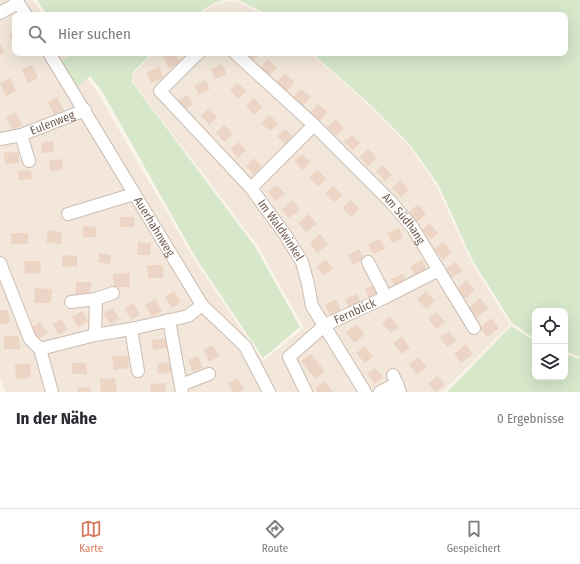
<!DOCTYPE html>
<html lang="de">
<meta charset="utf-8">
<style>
:root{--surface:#fff;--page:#f2f2f3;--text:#2b2b33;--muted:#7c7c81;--line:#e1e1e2;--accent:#d7785d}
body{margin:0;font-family:"Fira Sans Condensed",sans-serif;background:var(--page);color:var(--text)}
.controls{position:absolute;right:12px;bottom:12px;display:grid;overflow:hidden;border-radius:8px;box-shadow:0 4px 16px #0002}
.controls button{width:36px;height:36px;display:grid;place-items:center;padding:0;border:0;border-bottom:1px solid var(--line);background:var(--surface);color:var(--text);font:20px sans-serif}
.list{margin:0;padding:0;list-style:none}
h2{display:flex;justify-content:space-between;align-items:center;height:52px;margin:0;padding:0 16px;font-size:17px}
h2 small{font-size:13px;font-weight:400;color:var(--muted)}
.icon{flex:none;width:22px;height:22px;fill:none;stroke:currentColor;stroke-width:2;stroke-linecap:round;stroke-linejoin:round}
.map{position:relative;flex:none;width:580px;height:392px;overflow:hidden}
.search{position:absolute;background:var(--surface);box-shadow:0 4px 16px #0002;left:12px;right:12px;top:12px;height:44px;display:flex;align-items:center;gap:10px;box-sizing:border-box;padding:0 14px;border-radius:8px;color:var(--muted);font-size:15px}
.sheet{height:116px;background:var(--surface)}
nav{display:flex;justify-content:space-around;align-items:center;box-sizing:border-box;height:56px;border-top:1px solid var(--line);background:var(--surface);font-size:11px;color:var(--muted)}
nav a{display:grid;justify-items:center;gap:2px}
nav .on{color:var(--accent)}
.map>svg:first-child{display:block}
.residential{fill:#f2e7da}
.green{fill:#d6e7ca}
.building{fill:#edd5c5}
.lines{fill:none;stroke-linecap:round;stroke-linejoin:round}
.minor-casing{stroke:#ccbdb2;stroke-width:14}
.minor{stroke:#fff;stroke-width:12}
.labels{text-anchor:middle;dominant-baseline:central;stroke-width:3;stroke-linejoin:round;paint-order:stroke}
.street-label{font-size:12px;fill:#735d50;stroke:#fdf9f1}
</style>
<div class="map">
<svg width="580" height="392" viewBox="0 0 580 392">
<rect width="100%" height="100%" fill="#fbf4eb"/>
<g class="residential">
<polygon points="0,0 33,0 43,15 15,15 15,53 70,53 99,95 194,259 263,361 304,328 258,246 133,82 132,77 134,73 154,53 310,53 372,108 410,147 436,185 471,261 510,325 442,392 5,392 0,377"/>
<polygon points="228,1 238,2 265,15 198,15 214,5"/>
</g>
<g class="green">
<polygon points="37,0 224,0 213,4 194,15 47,15"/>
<polygon points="238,0 580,0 580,357 565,351 565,311 535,311 535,339 512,323 473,261 438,184 411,146 372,106 312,53 565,53 565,15 269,15"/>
<polygon points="74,53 152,53 133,72 132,82 256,248 300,327 263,358 196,258 102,91 90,76 74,90 57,63"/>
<polygon points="511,326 535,341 535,377 565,377 565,354 580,359 580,392 447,392"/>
</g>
<g class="building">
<polygon points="15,31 15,46 9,34"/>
<polygon points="0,44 5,52 0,55"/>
<polygon points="172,53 175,53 180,63 169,69 163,57"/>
<polygon points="244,53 260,53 253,61"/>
<polygon points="268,59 277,68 269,76 260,68"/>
<polygon points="222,64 227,74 215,79 211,69"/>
<polygon points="32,65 38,78 28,83 22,70"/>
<polygon points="159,67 163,78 151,83 146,73"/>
<polygon points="285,73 295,82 287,91 277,82"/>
<polygon points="10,78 16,91 6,96 0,83"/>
<polygon points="205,80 210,89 199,95 194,86"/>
<polygon points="238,83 246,91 238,99 230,90"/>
<polygon points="301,89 311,97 303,106 293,98"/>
<polygon points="188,95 193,105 181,111 176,101"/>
<polygon points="57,97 64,110 54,115 48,102"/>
<polygon points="254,98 262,107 254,115 246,106"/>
<polygon points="317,104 327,111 320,121 310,113"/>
<polygon points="209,108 217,117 209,125 201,116"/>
<polygon points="16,112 22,125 13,130 6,117"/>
<polygon points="270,115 278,124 270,131 261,123"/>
<polygon points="336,119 344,128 336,136 327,127"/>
<polygon points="224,125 233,134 224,142 216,133"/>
<polygon points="285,129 294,137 286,145 277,136"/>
<polygon points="352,135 360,143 353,150 344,142"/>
<polygon points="53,141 54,152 42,153 41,142"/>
<polygon points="238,142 246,150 238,158 230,149"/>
<polygon points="368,149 377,158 368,166 360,157"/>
<polygon points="18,152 19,163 5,164 4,153"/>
<polygon points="302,154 311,162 303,170 294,161"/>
<polygon points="254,158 262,167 254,175 246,166"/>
<polygon points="62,159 63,170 50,171 49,161"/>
<polygon points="383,165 392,175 385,181 376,171"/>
<polygon points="31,170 32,179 19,180 18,171"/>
<polygon points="318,170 326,179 318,186 309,178"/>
<polygon points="400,180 409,190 401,197 392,188"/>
<polygon points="277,185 285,194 275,201 268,192"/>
<polygon points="333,186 342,195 334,202 325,193"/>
<polygon points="292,200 300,210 289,218 282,209"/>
<polygon points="351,200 359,209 351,217 342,208"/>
<polygon points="418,204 426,214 417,222 409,212"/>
<polygon points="309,214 317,224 306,232 298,223"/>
<rect x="120" y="217" width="14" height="10"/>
<polygon points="429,223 438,233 431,240 422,230"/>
<polygon points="83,226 96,227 96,237 83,237"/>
<polygon points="399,228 403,238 392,243 387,233"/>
<polygon points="48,230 62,232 61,244 46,242"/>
<rect x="11" y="233" width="17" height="11"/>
<polygon points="320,234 328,244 317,253 310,243"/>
<polygon points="380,239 385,249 373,254 368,244"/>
<polygon points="138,242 151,243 150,255 137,255"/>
<polygon points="443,242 452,252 443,260 434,249"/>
<polygon points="359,249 364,259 353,265 348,255"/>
<polygon points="99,253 111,255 110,264 98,262"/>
<polygon points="62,255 77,256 77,267 62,266"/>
<polygon points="326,259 333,268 324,276 316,267"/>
<polygon points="422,260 427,271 415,276 410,266"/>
<polygon points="24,261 40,261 41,273 25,274"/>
<polygon points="455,262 462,271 452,278 446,269"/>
<polygon points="147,265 163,265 163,278 148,278"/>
<polygon points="130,273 130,287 114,287 113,274"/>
<polygon points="403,274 407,283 396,288 391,279"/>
<polygon points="466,280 475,290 465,299 456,290"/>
<polygon points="76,282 91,282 90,297 75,297"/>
<polygon points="376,284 381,295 370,301 365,289"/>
<polygon points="35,288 52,289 51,303 34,303"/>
<polygon points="174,291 181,302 172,308 165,297"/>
<polygon points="426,291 435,301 426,309 417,299"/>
<polygon points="357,294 362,305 350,310 345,299"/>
<polygon points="480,298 488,308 474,320 466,310"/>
<polygon points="155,299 162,311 152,317 145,305"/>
<polygon points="336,299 341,311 330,316 325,305"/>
<polygon points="133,303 140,315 132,320 124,309"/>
<polygon points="112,308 120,319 111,325 103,314"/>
<polygon points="0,310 8,310 10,323 0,324"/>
<polygon points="82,311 88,321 78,327 72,317"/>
<polygon points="436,312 445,322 437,329 428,319"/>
<polygon points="390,316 399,327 391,333 382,323"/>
<polygon points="491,318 499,328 487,337 480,328"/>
<polygon points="62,319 67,330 58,335 53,324"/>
<polygon points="40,322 48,333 39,339 31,328"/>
<polygon points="356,324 365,334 355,343 346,333"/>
<polygon points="449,331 456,341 447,347 440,337"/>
<polygon points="4,336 19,336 20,349 4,349"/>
<polygon points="402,337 410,348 402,354 393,343"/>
<polygon points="166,338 167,348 153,350 152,340"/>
<polygon points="466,344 473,354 461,363 454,354"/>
<polygon points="213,345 219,356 209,362 203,350"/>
<polygon points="365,346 373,356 365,363 356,353"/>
<polygon points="311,354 325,371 315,379 301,361"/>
<polygon points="127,355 129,368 114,370 112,357"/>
<polygon points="198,356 203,368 193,372 188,360"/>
<polygon points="418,357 427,367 417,375 409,365"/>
<polygon points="171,362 172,372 158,374 157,364"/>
<polygon points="30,363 31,378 16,379 15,365"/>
<polygon points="72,363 86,363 87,374 72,374"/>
<polygon points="375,368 383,377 375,384 367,374"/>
<polygon points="437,376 445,384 436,392 428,384"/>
<polygon points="115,378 117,392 101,392 100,379"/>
<polygon points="238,378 244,390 239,392 233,392 228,383"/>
<polygon points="324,381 331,389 333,392 317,392 315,389"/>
<polygon points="165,383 166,392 151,392 150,384"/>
<polygon points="91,387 91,392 78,392 77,388"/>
</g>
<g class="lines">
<defs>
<g id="minor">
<polyline points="16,0 26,15"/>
<polyline points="0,13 18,3"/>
<path id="s1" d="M 49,53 L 202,305 L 245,346 L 269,392"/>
<path id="s2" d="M 199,53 L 192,59 L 160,91 L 251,188 L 286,236 L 302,262 L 308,284 L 312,306 L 365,392"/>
<polyline points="235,53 314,125"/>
<polyline points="21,135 29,161"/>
<path id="s3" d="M 0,139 L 21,135 L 85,110"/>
<path id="s4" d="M 251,188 L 314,125 L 391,202 L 413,228 L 474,328"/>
<polyline points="68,214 134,194"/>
<polyline points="0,263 30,339 40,349 52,392"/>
<polyline points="386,297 439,270"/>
<polyline points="96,299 113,293"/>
<polyline points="71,302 96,299 95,335"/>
<polyline points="169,320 182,392"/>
<polyline points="131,329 138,371"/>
<polyline points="40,349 95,335 131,329 188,316 202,305"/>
<polyline points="393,375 400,392"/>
<polyline points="181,385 209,374"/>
<path id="s5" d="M 306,392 L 289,357 L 325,325 L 386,297 L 368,262"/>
<polyline points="380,392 397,383"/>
</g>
</defs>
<use href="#minor" class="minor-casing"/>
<use href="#minor" class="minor"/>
</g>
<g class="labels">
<g class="street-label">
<text stroke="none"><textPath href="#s3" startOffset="55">Eulenweg</textPath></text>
<text stroke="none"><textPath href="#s4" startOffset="219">Am Südhang</textPath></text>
<text stroke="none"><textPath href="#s1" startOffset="203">Auerhahnweg</textPath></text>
<text stroke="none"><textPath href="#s2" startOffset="239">Im Waldwinkel</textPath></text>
<text stroke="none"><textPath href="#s5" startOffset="120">Fernblick</textPath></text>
</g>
</g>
</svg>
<div class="controls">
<button><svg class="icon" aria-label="locate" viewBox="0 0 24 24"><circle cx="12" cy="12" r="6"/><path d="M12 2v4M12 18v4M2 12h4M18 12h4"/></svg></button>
<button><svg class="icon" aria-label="layers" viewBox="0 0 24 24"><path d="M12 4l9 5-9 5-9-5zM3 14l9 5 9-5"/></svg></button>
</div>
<div class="search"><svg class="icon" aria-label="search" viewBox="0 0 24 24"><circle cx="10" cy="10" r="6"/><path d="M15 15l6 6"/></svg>Hier suchen</div>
</div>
<section class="sheet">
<h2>In der Nähe<small>0 Ergebnisse</small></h2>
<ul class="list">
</ul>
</section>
<nav>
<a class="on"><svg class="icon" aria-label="map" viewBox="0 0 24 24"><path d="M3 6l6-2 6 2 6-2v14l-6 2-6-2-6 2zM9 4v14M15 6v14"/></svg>Karte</a>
<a><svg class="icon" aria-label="directions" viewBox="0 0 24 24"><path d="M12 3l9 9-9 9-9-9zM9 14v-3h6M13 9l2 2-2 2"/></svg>Route</a>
<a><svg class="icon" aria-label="saved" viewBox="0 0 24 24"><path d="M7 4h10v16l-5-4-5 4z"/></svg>Gespeichert</a>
</nav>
